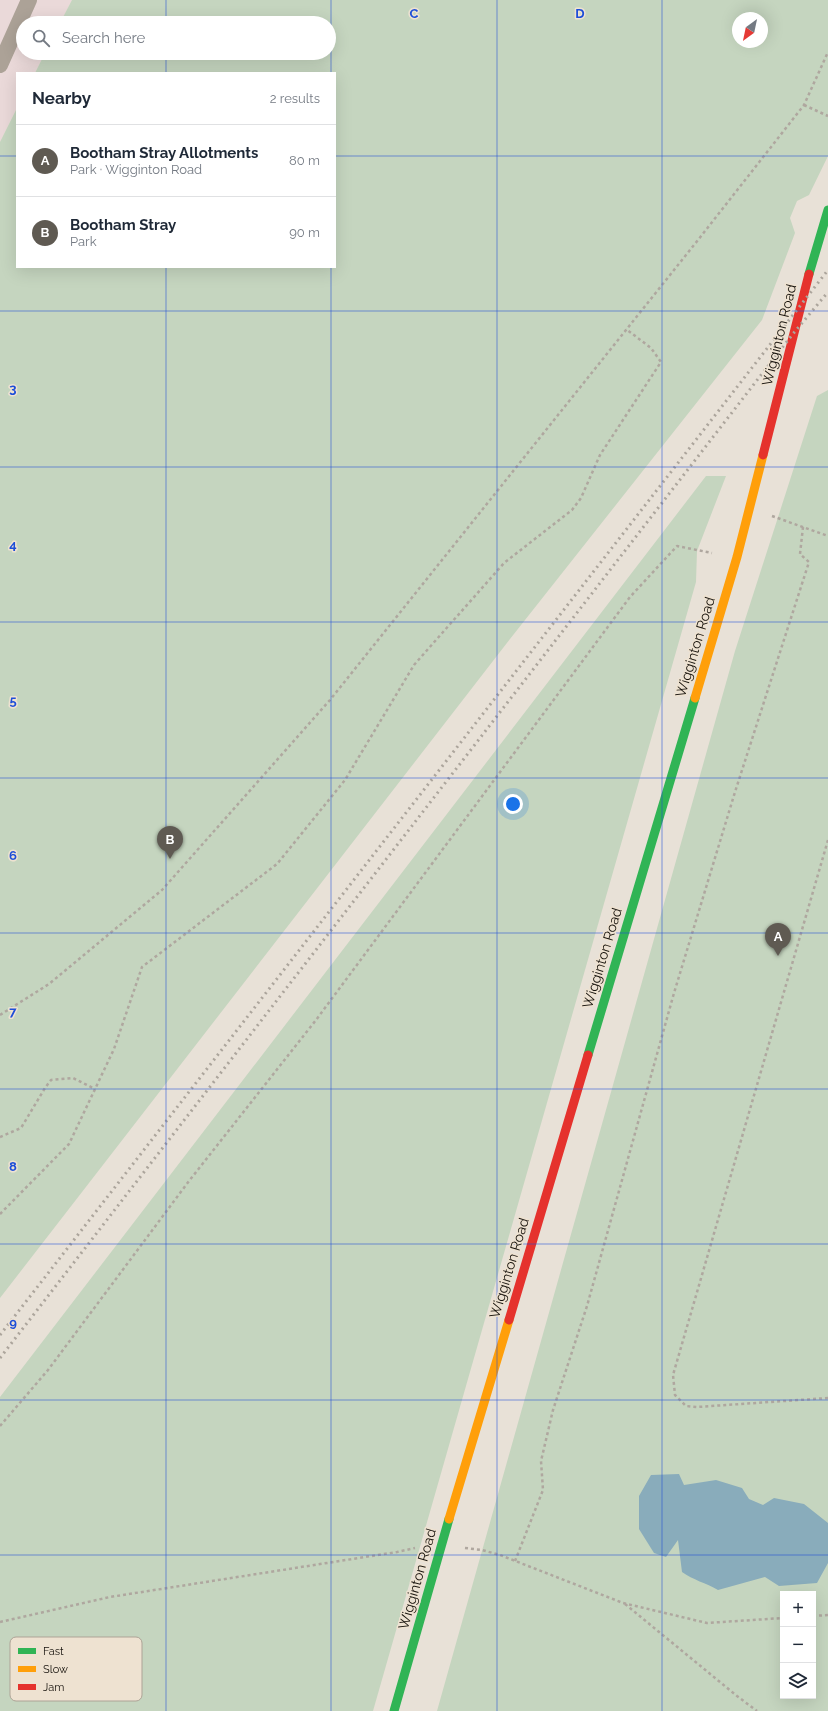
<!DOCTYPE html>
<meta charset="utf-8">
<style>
:root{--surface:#fff;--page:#f6f6f7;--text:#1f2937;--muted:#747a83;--line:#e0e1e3;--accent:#5f5a52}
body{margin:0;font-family:Raleway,sans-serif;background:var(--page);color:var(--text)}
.controls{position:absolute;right:12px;bottom:12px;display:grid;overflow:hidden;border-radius:0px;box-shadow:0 4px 16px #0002}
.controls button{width:36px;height:36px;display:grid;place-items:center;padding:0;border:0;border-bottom:1px solid var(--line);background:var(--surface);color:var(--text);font:20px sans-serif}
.compass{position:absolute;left:732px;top:12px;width:36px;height:36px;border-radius:50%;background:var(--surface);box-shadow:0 4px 16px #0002;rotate:213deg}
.you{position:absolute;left:513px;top:804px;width:14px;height:14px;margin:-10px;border:3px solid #fff;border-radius:50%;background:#1a73e8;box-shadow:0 0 0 6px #1a73e833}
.badge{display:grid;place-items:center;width:26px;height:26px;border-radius:50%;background:var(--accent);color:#fff;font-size:13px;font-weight:700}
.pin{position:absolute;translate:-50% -33px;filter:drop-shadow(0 1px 2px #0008)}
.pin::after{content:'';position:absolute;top:21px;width:14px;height:12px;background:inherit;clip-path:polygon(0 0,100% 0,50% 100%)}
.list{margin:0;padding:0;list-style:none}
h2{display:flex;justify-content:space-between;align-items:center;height:52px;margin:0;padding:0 16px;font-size:17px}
h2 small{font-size:13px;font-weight:400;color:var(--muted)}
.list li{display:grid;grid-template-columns:26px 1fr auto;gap:12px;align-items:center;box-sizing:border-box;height:72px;padding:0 16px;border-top:1px solid var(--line)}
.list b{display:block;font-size:15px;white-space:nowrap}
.list p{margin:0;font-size:13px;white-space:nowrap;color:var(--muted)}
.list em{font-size:13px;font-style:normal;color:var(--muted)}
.icon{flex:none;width:22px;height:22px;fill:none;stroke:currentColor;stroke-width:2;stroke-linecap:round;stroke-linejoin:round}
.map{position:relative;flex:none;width:828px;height:1711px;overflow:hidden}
.search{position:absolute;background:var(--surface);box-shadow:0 4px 16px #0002;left:16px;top:16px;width:320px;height:44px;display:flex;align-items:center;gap:10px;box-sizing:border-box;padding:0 14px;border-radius:22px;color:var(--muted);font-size:15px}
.panel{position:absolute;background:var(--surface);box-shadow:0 4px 16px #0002;left:16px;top:72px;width:320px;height:196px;border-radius:0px}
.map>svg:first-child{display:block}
.industrial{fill:#ead9d9}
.green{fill:#c5d5bf;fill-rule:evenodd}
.water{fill:#89acbb}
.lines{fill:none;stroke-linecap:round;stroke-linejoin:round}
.path{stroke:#afa79f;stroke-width:2.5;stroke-dasharray:3 3;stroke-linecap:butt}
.lane{stroke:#aca297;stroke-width:16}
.fast{stroke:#30b455;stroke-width:9}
.slow{stroke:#ff9f0a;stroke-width:9}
.jam{stroke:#e5322d;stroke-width:9}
.rail{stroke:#aca59c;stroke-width:3;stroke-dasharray:2 4;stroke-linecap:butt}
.grid{fill:none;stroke:#1d4ed8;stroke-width:1;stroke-opacity:0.55}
.labels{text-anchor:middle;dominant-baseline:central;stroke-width:3;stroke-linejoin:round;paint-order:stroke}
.street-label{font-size:14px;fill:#15110b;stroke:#eee2d1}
.key{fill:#eee2d1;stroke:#ada396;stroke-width:1}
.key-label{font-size:11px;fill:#15110b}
.grid-label{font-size:13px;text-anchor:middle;font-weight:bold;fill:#1d4ed8;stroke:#eee2d1;stroke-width:3;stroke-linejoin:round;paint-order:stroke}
</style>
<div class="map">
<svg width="828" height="1711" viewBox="0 0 828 1711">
<rect width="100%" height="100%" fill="#e8e1d7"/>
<polygon class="industrial" points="0,0 72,0 60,23 23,23 23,53 45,53 35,73 17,73 17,108 0,142"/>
<g class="green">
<path d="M 72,0 L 828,0 L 828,156 L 809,195 L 797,201 L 790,218 L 795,233 L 762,320 L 510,639 L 0,1298 L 0,142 L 17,108 L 17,267 L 335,267 L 335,73 L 35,73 L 45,53 L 329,53 L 329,23 L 60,23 ZM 738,18 L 762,18 L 762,42 L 738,42 Z"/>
<path d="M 828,390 L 828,1711 L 437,1711 L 735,651 L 817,396 ZM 783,1594 L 813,1594 L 813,1696 L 783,1696 Z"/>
<polygon points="706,476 726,476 697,551 696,582 373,1711 0,1711 0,1397"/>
</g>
<path class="water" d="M 679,1474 L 684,1485 L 716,1480 L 742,1488 L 749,1499 L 763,1505 L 774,1498 L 804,1504 L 828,1523 L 828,1563 L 817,1583 L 779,1586 L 765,1577 L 718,1590 C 706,1583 693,1580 682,1572 L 678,1540 L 666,1557 L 654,1553 L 639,1529 L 639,1496 L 651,1475 Z"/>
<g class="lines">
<g class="path">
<polyline points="804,105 828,116"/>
<polyline points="772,516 828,536"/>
<polyline points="828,840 673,1375 675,1395 686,1406 697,1407 828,1398"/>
<polyline points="0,1015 49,984 162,890 330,700 698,240 804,105 828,52"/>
<polyline points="0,1137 21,1128 45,1088 51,1080 73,1078 95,1089"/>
<polyline points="0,1214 69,1144 114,1049 142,967 277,864 345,780 414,665 504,563 572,510 581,498 600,455 661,362 651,348 626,329"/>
<polyline points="0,1426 48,1370 189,1181 316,1020 630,597 677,546 712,553"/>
<polyline points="465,1548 482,1550 500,1555 623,1603 707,1623 783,1618"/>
<polyline points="515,1561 543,1490 541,1461 553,1410 587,1306 674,993 735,792 809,562 800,554 803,527"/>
<polyline points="625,1604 737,1696 757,1711"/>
<polyline points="813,1616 828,1615"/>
<polyline points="0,1622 110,1597 397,1552 415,1548"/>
</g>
<polyline class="lane" points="0,65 29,0"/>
<g class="fast">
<polyline points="809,274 828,210"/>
<polyline points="588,1055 695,698"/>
<polyline points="394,1711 449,1519"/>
</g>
<g class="slow">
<polyline points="695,698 737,557 763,455"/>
<polyline points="449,1519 509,1320"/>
</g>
<g class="jam">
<polyline points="763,455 809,274"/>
<polyline points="509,1320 588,1055"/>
</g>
<g class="rail">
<polyline points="0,1335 828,270"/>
<polyline points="0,1358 792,335 828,292"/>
</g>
</g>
<path class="grid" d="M 166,0 L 166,23M 331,0 L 331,73M 497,0 L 497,1711M 662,0 L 662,1711M 166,53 L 166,73M 0,156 L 17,156M 335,156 L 828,156M 166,267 L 166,1711M 331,267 L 331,1711M 0,311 L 828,311M 0,467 L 828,467M 0,622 L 828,622M 0,778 L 828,778M 0,933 L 828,933M 0,1089 L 828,1089M 0,1244 L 828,1244M 0,1400 L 828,1400M 0,1555 L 828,1555"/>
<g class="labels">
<g class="street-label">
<text transform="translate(779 335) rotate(-76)">Wigginton Road</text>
<text transform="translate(695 647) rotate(-73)">Wigginton Road</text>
<text transform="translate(602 958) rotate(-73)">Wigginton Road</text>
<text transform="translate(509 1268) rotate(-73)">Wigginton Road</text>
<text transform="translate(417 1579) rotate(-74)">Wigginton Road</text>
</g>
</g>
<rect x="10" y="1637" width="132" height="64" rx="6" class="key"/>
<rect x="18" y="1648" width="18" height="6" fill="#30b455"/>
<rect x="18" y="1666" width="18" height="6" fill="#ff9f0a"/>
<rect x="18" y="1684" width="18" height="6" fill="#e5322d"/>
<g class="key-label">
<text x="43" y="1655">Fast</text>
<text x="43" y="1673">Slow</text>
<text x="43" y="1691">Jam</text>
</g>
<g class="grid-label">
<text x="414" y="18">C</text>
<text x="580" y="18">D</text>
<text x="13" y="393">3</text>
<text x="13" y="549">4</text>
<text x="13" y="705">5</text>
<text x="13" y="860">6</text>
<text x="13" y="1016">7</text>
<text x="13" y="1171">8</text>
<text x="13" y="1327">9</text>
</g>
</svg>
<div class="controls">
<button>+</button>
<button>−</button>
<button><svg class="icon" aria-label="layers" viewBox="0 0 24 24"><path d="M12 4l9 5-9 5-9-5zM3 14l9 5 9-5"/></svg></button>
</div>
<svg class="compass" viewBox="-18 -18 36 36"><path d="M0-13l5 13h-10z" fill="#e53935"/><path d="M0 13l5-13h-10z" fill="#747a83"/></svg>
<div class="you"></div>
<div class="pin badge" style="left:778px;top:956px">A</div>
<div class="pin badge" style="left:170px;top:859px">B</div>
<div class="search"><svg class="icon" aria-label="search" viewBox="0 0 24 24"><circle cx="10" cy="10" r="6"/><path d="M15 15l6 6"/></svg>Search here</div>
<section class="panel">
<h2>Nearby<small>2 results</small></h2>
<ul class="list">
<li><span class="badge">A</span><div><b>Bootham Stray Allotments</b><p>Park · Wigginton Road</p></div><em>80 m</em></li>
<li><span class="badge">B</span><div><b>Bootham Stray</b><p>Park</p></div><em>90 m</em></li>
</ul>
</section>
</div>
